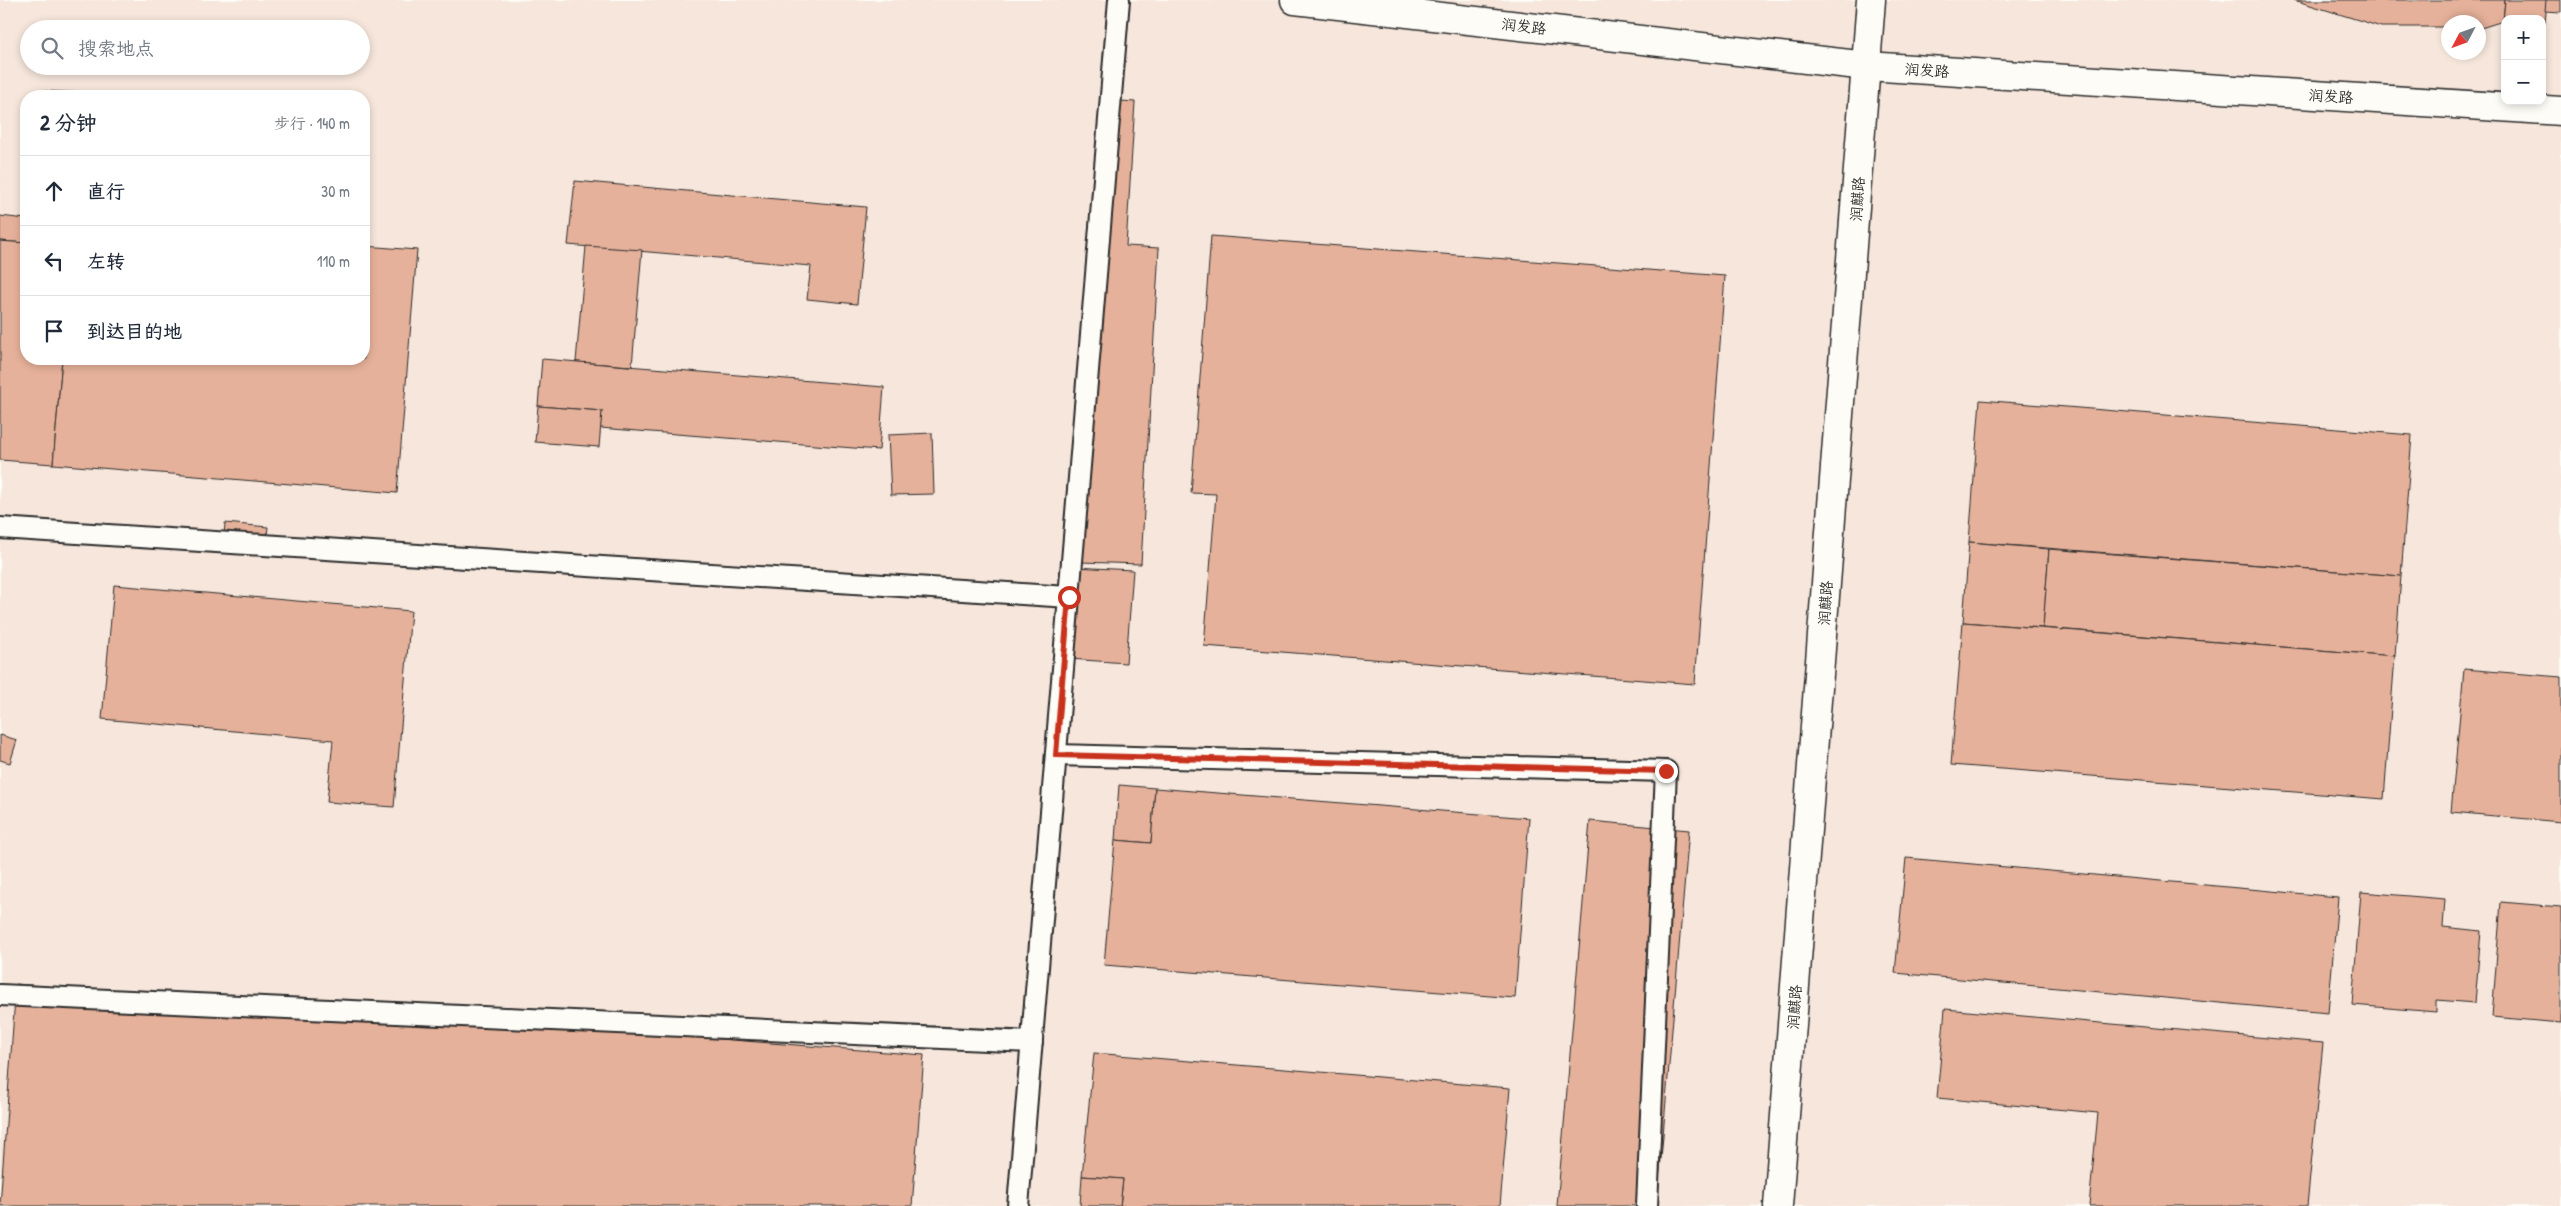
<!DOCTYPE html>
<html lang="zh">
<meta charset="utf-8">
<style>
:root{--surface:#fff;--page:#f6f6f7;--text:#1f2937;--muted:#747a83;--line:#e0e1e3}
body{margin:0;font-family:"Patrick Hand","LXGW WenKai TC",sans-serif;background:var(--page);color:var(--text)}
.controls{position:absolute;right:15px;top:15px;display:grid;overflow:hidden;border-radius:10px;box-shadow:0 2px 8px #0003}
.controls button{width:45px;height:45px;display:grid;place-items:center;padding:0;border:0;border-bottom:1px solid var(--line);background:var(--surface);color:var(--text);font:25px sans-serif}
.compass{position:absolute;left:2441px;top:15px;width:45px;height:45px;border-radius:50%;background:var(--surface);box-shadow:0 2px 8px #0003;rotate:229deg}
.stop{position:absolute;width:15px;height:15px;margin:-11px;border:4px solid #c8321e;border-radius:50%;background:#fff}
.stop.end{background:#c8321e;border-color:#fff;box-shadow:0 1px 5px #0008}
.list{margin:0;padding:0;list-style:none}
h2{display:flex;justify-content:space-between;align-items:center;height:65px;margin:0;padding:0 20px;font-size:21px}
h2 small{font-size:16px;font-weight:400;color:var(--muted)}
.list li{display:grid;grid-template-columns:32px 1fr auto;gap:15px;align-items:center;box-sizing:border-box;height:70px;padding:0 20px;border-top:1px solid var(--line)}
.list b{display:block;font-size:19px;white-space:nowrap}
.list em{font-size:16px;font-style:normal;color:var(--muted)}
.icon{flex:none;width:28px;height:28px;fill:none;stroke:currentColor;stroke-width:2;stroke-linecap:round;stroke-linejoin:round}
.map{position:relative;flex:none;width:2561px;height:1206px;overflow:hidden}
.search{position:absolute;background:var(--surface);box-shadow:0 2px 8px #0003;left:20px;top:20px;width:350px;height:55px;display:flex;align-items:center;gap:12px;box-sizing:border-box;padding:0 18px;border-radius:28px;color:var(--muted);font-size:19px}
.panel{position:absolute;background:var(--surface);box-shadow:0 2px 8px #0003;left:20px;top:90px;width:350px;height:275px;border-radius:20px}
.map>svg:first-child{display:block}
.built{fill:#f6e6db;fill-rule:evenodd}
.building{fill:#e6b19a;stroke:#2b2b2b}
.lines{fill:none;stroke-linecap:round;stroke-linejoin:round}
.service-casing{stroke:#2b2b2b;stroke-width:24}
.tertiary-casing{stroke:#2b2b2b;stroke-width:31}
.secondary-casing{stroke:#2b2b2b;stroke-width:31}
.service{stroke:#fdfcf7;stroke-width:20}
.tertiary{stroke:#fdfcf7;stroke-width:28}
.secondary{stroke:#fdfcf7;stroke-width:28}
.route{stroke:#c8321e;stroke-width:6}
.labels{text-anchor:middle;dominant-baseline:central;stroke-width:4;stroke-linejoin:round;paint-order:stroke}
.street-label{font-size:15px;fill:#2b2b2b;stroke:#fdfcf7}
</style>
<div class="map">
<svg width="2561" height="1206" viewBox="0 0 2561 1206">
<rect width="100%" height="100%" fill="#fdfcf7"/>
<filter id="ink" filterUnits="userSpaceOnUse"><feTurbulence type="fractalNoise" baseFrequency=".02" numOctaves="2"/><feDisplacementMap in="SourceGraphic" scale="10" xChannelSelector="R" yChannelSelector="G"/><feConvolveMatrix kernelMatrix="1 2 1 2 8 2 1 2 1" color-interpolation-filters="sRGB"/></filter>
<g filter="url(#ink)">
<path class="built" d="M 0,0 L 2561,0 L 2561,1206 L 0,1206 ZM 2505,19 L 2542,19 L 2542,101 L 2505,101 ZM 2448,22 L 2478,22 L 2478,52 L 2448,52 ZM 29,29 L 361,29 L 361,66 L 29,66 ZM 26,96 L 364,96 L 364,359 L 26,359 Z"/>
<g class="building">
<polygon points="2294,0 2505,0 2503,21 2481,28 2478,28 2478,22 2448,22 2448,27 2381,27"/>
<polygon points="2505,0 2547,0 2545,24 2542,24 2542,19 2505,19 2503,21"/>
<polygon points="2546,0 2561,0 2561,12 2545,11"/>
<polygon points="44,91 154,96 44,96"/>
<polygon points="1107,100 1135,102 1126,246 1159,248 1141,564 1080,562"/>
<polygon points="575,181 866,207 857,304 807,299 811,266 568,245"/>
<polygon points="0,216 26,219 26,243 0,241"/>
<polygon points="1211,236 1725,276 1695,684 1204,646 1216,494 1191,493"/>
<polygon points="0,241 26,243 26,359 62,359 53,464 0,460"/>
<polygon points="364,246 417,250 397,493 53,464 62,359 364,359"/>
<polygon points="586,246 642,250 632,366 576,362"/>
<polygon points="542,359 884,387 879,450 600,428 602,411 538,406"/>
<polygon points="1980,400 2412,435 2401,576 1969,542"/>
<polygon points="538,406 602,411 599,447 535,442"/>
<polygon points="932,433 934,494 891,495 888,435"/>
<polygon points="225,523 268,527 265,553 223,549"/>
<polygon points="1969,542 2049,549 2043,628 1963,622"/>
<polygon points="2049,549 2401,576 2395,656 2043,628"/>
<polygon points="1074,567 1133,570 1126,663 1069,659"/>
<polygon points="114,585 411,611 394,807 327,802 333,740 102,719"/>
<polygon points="1963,622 2395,656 2384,799 1951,765"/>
<polygon points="2464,669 2561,677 2561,822 2451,812"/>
<polygon points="0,735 17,740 10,763 0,760"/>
<polygon points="1119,785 1155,788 1151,843 1115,840"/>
<polygon points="1155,788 1529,818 1515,998 1104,965 1115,840 1151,843"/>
<polygon points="1590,821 1689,830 1657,1206 1557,1206"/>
<polygon points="1906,858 2338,897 2328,1013 1895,973"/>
<polygon points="2361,892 2445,899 2443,927 2481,931 2475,1003 2436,1000 2436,1012 2352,1005"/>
<polygon points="2501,902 2561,907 2561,1023 2492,1017"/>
<polygon points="16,984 924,1055 912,1206 0,1206"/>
<polygon points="1945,1009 2323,1043 2307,1206 2089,1206 2098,1113 1937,1098"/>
<polygon points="1094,1053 1510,1088 1500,1206 1120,1206 1123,1179 1082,1176"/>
<polygon points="1082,1176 1123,1179 1120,1206 1080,1206"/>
</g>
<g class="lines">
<defs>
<g id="service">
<polyline points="0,528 1069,597"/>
<polyline points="1056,755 1666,771 1647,1206"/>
<polyline points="0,995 1032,1042"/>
<polyline points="1018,1206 1119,0"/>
</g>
<polyline id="tertiary" points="1778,1206 1871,0"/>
<polyline id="secondary" points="1295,0 1867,66 2561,111"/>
</defs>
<use href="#service" class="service-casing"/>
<use href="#tertiary" class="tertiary-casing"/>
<use href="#secondary" class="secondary-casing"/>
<use href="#service" class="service"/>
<use href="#tertiary" class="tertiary"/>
<use href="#secondary" class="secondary"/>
</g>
</g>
<g class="lines" filter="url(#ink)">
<polyline class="route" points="1069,597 1056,755 1666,771"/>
</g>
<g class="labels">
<g class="street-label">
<text transform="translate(1524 26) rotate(7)">润发路</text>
<text transform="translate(1927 70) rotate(4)">润发路</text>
<text transform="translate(2331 96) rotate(4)">润发路</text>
<text transform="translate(1857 199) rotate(-86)">润麒路</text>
<text transform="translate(1825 603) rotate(-86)">润麒路</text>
<text transform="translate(1794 1007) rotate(-86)">润麒路</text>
</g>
</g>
</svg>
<div class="controls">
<button>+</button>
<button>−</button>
</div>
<svg class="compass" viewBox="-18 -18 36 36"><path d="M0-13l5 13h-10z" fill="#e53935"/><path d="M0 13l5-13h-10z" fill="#747a83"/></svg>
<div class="stop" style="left:1069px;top:597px"></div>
<div class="stop end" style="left:1666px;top:771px"></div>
<div class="search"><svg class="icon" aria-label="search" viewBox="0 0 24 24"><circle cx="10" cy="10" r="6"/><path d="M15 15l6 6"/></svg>搜索地点</div>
<section class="panel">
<h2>2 分钟<small>步行 · 140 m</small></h2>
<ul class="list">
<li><svg class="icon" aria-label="ahead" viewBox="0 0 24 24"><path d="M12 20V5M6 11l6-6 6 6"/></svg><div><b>直行</b></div><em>30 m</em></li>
<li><svg class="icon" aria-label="left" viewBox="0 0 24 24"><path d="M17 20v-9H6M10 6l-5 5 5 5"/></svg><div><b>左转</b></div><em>110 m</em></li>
<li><svg class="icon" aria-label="arrive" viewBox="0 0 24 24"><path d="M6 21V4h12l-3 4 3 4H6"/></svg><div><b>到达目的地</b></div></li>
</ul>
</section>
</div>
